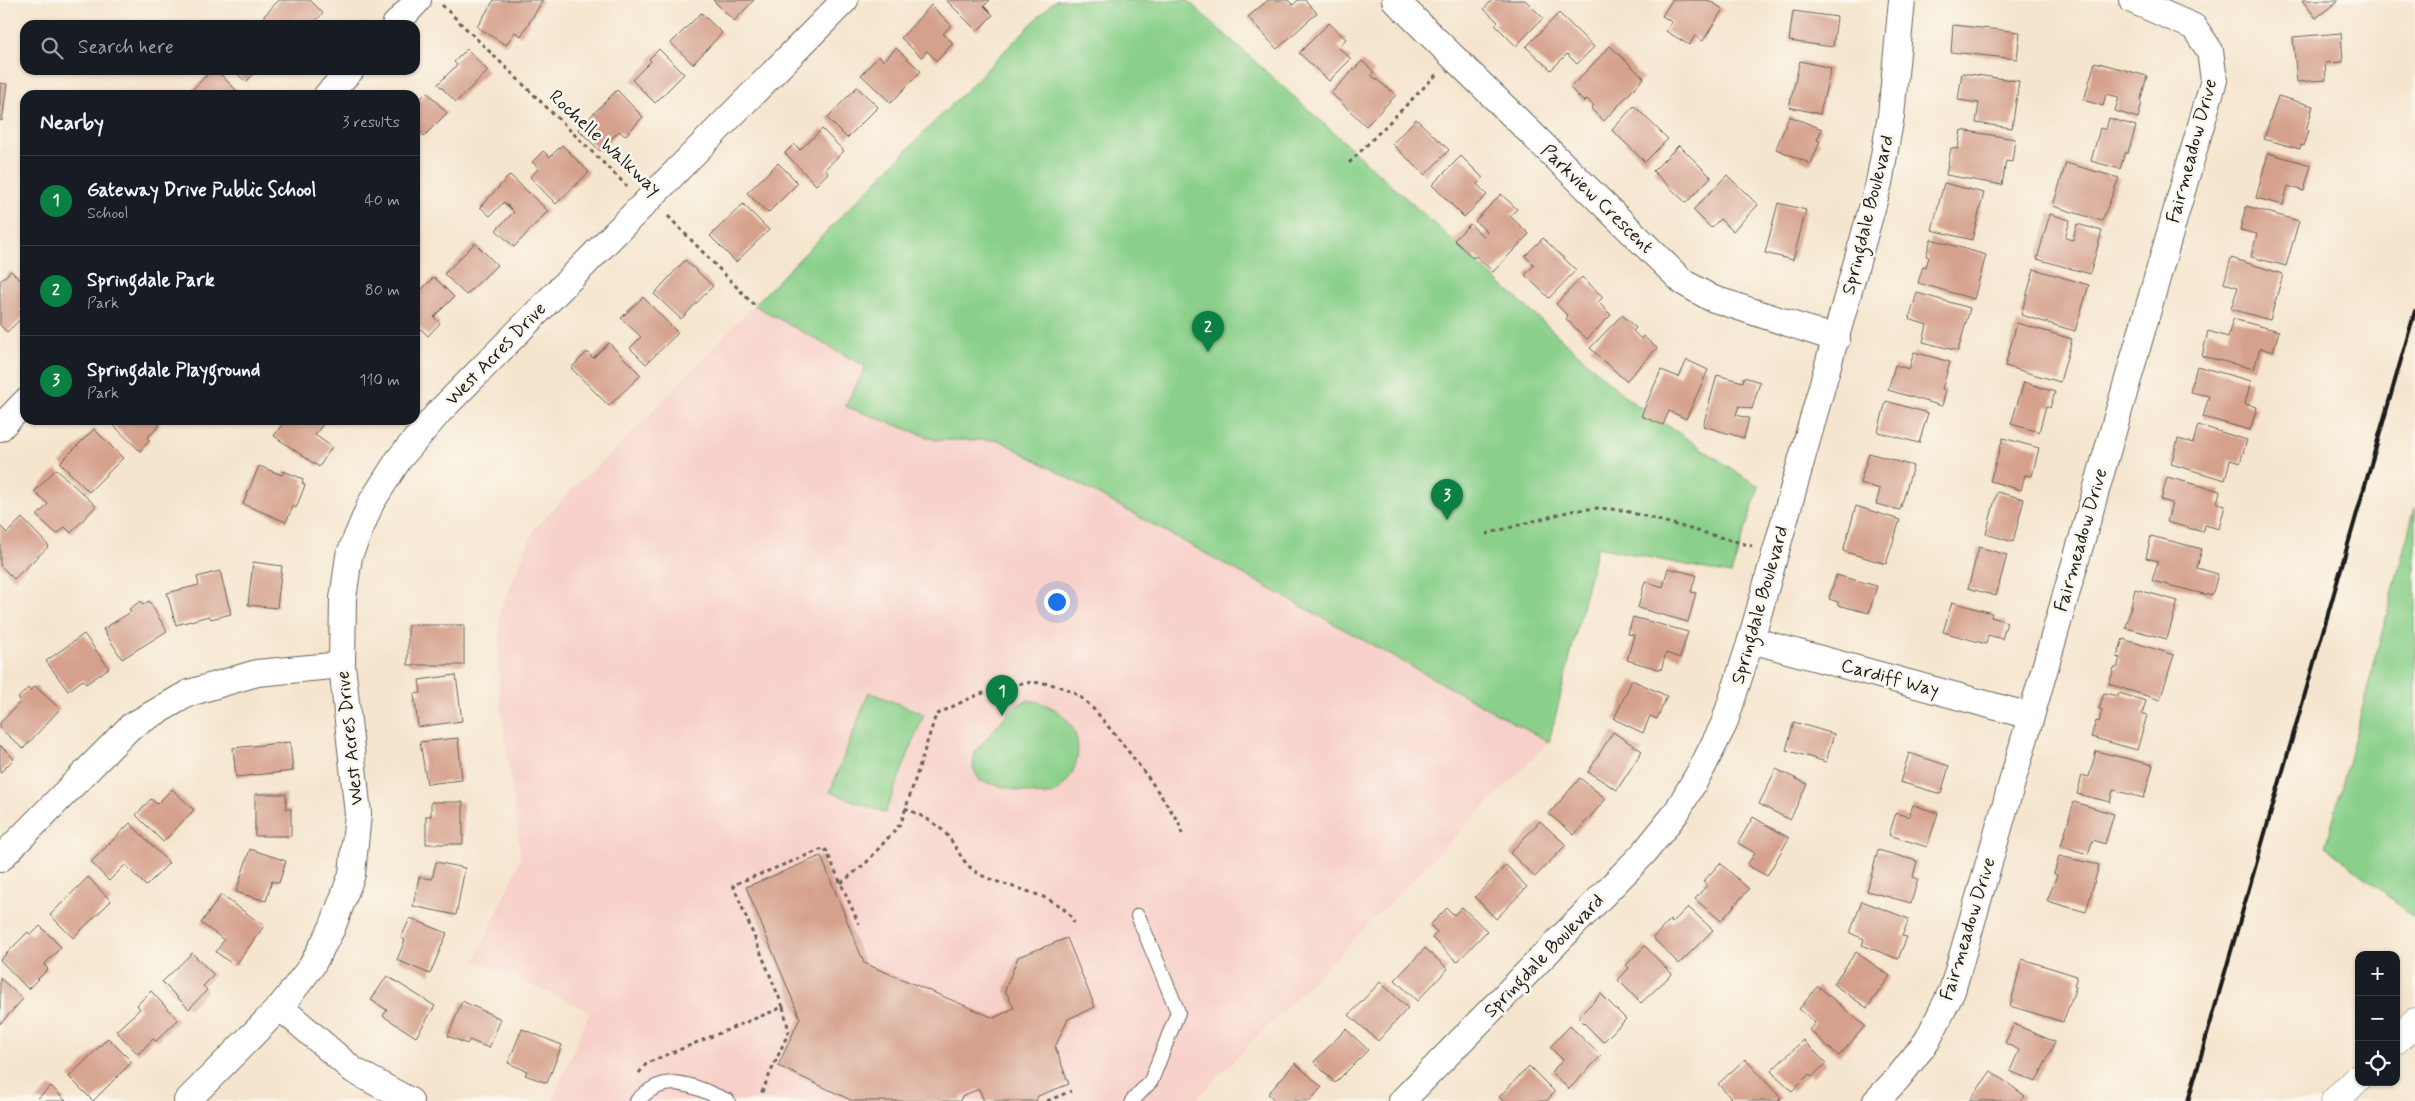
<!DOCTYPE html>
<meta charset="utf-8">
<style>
:root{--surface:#171b24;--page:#242831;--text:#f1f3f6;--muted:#9ea1a6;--line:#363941;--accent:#0b8043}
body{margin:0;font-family:Mynerve,sans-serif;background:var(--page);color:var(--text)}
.controls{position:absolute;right:15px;bottom:15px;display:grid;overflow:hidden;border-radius:10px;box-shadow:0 1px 4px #0004}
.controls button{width:45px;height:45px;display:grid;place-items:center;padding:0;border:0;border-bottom:1px solid var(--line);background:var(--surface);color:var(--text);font:25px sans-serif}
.you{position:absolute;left:1056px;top:601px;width:18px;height:18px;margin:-12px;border:4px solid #fff;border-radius:50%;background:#1a73e8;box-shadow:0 0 0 8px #1a73e833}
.badge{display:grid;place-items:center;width:32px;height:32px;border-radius:50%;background:var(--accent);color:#fff;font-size:16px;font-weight:700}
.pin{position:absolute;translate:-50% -41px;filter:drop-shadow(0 1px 2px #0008)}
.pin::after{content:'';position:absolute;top:26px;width:18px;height:15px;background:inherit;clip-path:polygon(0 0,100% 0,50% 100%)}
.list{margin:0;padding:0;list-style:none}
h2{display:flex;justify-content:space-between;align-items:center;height:65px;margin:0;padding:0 20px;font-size:21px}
h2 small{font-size:16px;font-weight:400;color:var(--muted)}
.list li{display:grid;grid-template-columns:32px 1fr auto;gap:15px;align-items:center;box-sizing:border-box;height:90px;padding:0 20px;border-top:1px solid var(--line)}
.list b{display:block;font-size:19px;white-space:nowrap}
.list p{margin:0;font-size:16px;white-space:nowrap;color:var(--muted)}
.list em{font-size:16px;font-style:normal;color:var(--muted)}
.icon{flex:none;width:28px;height:28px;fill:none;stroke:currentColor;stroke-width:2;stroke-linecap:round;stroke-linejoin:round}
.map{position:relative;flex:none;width:2415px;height:1101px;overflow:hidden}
.search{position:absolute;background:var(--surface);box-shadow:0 1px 4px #0004;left:20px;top:20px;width:400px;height:55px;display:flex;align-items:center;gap:12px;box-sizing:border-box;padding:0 18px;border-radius:15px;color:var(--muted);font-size:19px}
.panel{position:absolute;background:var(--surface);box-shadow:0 1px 4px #0004;left:20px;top:90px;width:400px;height:335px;border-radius:15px}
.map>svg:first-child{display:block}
.built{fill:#f7d0c9}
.green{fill:#8ad08a;stroke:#537653}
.building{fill:#d5a18d}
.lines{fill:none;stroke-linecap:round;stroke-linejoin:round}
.lane-casing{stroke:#68625a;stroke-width:16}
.street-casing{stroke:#68625a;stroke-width:28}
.secondary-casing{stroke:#68625a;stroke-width:29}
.path{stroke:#68625a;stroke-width:3;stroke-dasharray:4 4;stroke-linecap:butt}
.lane{stroke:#fff;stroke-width:14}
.street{stroke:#fff;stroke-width:26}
.secondary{stroke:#fff;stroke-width:28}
.rail{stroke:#1c1c1c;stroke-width:4}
.labels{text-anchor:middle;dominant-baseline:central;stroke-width:5;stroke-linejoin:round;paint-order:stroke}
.street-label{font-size:19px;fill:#1c1c1c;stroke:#fbf7ec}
</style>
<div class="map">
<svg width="2415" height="1101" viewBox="0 0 2415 1101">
<rect width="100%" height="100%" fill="#fbf7ec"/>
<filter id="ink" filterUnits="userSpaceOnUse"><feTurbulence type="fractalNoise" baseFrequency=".02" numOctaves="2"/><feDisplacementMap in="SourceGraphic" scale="10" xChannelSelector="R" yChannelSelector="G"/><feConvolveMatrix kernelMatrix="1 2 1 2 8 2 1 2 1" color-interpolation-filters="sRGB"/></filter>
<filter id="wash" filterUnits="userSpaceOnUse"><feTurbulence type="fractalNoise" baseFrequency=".0096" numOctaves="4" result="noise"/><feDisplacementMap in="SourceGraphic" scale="20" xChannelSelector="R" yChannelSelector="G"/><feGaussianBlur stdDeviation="1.12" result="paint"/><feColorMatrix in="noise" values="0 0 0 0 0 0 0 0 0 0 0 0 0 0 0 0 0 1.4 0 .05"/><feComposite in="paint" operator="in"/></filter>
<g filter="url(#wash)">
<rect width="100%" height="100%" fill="#f5e5ce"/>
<polygon class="built" points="754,305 1549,742 1194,1101 552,1101 590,1011 475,960 521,859 499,690 500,611 535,528 577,484 612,453"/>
<g class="green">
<polygon points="1055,0 1187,0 1628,399 1759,487 1731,574 1597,547 1549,742 999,440 936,440 845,406 866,367 754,305"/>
<polygon points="2415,507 2415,918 2326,847"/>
<polygon points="869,692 924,714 885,813 830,792"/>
<path d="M 1028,700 C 1069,705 1092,743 1068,780 C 1062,787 1058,794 1047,795 C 1034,796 995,784 980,781 L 973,768 L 975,752 L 1013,707 Z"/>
</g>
<g id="blocks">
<g class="building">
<polygon points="279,0 310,0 323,13 312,25 271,25 263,17"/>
<polygon points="494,0 543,0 521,36 515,32 506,45 477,27"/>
<polygon points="713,0 754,0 734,21"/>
<polygon points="946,0 990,0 984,6 993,15 977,31"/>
<polygon points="1268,0 1288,0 1293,5 1298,0 1305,0 1317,13 1277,49 1248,17"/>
<polygon points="1492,0 1525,0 1543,18 1516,46 1495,25 1498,22 1484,9"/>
<polygon points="1672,0 1708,0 1723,9 1703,41 1695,36 1689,45 1666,31 1672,22 1662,16"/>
<polygon points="2302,0 2339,0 2316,18"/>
<polygon points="931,5 951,25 943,34 953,43 937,61 927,51 921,57 901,38"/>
<polygon points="1793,11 1837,17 1833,47 1789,41"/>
<polygon points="701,13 722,33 693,64 671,43"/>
<polygon points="1559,13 1594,47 1577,64 1567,54 1551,70 1526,47"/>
<polygon points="1329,23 1346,39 1338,47 1351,59 1329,81 1299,53"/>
<polygon points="1953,25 2020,32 2017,59 1951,52"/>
<polygon points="2341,33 2343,62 2325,63 2326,80 2297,82 2293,37"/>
<polygon points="1610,46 1644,78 1604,121 1591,109 1594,106 1587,99 1584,102 1570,88"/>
<polygon points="896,48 921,71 891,103 861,75 879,56 884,61"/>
<polygon points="467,49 488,71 456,102 438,84 457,65 454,62"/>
<polygon points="659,49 684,74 655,103 632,80 651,61 649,59"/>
<polygon points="1362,61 1374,72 1371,75 1396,95 1366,126 1331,93"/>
<polygon points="1800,61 1831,68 1820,114 1789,107"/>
<polygon points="2095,62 2147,76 2140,102 2142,103 2138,118 2115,111 2119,97 2106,94 2103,106 2084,100"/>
<polygon points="212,70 216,70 240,94 187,95"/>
<polygon points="233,70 258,70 246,82"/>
<polygon points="1962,73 2019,81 2012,128 1976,123 1979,103 1958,100"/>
<polygon points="0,83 7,84 2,121 0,120"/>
<polygon points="857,87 878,107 847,138 827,118"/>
<polygon points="617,90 643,117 625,136 619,131 600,151 578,129"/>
<polygon points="427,92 447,113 424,136 421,132 415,138 415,104"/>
<polygon points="2278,96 2313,106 2306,130 2309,131 2304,146 2301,145 2300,149 2264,139"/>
<polygon points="1634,106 1668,139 1645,162 1612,130"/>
<polygon points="1789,116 1822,129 1817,140 1820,141 1811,164 1776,149"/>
<polygon points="2109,118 2136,126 2128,153 2125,153 2120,169 2091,161 2100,128 2106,130"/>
<polygon points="1416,119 1449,150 1425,175 1392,144"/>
<polygon points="822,129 844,151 825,169 828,173 816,185 785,153 794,144 800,150"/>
<polygon points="1961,130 2015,139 2012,162 2006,161 2002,185 1946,175 1951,148 1958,149"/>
<polygon points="562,145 589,172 556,204 530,177 539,168 532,162 543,151 550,157"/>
<polygon points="1679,145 1711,177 1686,203 1653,171"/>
<polygon points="2268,153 2311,165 2304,191 2288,186 2283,205 2256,198"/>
<polygon points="1461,156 1483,178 1477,184 1487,195 1464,217 1432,185"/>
<polygon points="778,163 798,183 768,213 747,193"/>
<polygon points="2066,163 2119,178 2102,221 2053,206"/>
<polygon points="510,175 548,211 514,247 496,230 514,212 504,202 490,216 480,207"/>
<polygon points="1727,175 1758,205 1733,231 1720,219 1711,228 1693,210"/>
<polygon points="1944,183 1984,193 1972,240 1932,230"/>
<polygon points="1501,194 1517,209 1510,216 1529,234 1493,272 1476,256 1473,258 1454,240 1470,224 1483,236 1487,232 1475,221"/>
<polygon points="1778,203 1806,210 1793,260 1765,253"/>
<polygon points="743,204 769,230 736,262 710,236"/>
<polygon points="2246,206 2299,221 2286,266 2251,257 2257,234 2240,230"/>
<polygon points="2050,214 2070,220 2065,238 2073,240 2077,224 2102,231 2090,274 2037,259"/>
<polygon points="1543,238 1576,270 1549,298 1525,275 1534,265 1525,256"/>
<polygon points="1931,239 1986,255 1974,299 1918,283 1923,266 1926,267 1929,257 1926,256"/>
<polygon points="475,243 497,265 466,295 444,274"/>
<polygon points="2231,258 2283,274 2270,320 2231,309 2238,287 2224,283"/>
<polygon points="685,260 713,286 681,319 654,294"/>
<polygon points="2034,269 2089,285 2075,331 2021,315"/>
<polygon points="11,271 25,285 25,305 19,311 24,316 7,332 0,325 0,281"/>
<polygon points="434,277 454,297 434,317 440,323 428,336 415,323 415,296"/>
<polygon points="1582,277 1603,297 1598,302 1611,315 1587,339 1566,319 1568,316 1556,304"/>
<polygon points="1917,293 1970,308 1958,351 1923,342 1927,325 1909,319"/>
<polygon points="643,297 678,333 646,364 630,348 641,337 621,318"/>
<polygon points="1622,315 1636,328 1633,331 1641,339 1643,336 1657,348 1626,381 1590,348"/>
<polygon points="2233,319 2279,331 2273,352 2260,348 2254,369 2202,356 2208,331 2228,337"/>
<polygon points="2017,323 2072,339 2060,382 2005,366"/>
<polygon points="609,343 641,375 609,406 571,368 587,352 593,358"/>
<polygon points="1914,352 1950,362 1942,389 1946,390 1942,406 1888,390 1895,365 1909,369"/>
<polygon points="1687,360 1708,370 1686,419 1669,411 1663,425 1641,416 1661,370 1679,377"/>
<polygon points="2197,366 2251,381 2245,404 2257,407 2250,430 2203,417 2209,396 2190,392"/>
<polygon points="1717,375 1743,382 1744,377 1760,382 1752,409 1739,406 1736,415 1749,418 1744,438 1703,426"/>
<polygon points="2024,382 2055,392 2050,408 2046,406 2039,432 2011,424"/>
<polygon points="1886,401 1928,413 1919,443 1878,432"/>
<polygon points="108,420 155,420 160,425 147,438 150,440 140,451"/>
<polygon points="285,420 317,420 323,424 315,435 332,447 319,467 274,436"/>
<polygon points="2198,425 2247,440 2240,463 2230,460 2225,480 2171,464 2178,439 2193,443"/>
<polygon points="94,429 123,458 89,492 60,463"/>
<polygon points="2003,438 2039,448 2032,476 2025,475 2021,490 1990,481"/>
<polygon points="1869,453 1913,466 1900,510 1876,504 1880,489 1860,483"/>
<polygon points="259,466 282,475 284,471 303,479 302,483 305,485 296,508 293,506 286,522 243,504"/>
<polygon points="56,469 96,506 71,533 65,527 57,534 37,516 48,504 34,492"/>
<polygon points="2167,477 2220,491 2217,503 2225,505 2219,529 2205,525 2203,532 2167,522 2172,503 2161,500"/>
<polygon points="1997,492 2024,499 2013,542 1986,534"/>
<polygon points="1856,506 1900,520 1886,564 1843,551"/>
<polygon points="22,518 49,546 14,579 0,565 0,526 7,533"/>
<polygon points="2151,536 2202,549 2197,568 2218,574 2212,596 2152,581 2158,561 2146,558"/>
<polygon points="1979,547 2007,555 1996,596 1968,588"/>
<polygon points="253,562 282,566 277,608 248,605"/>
<polygon points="1668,568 1696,575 1691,592 1696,593 1688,622 1638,608 1645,581 1663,587"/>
<polygon points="220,571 231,614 211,619 209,616 176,625 167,593 199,585 197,577"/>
<polygon points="1836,575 1877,586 1869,613 1838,605 1838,602 1829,599"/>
<polygon points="2135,589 2178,601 2167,639 2126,628"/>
<polygon points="141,601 143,605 149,601 167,631 122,659 103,629 131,612 129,609"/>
<polygon points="1952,602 1992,613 1991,617 2007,622 2002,639 1988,635 1986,644 1943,632"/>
<polygon points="1633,617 1688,632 1680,658 1666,653 1661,670 1627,660 1634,635 1628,634"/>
<rect x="408" y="625" width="56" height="40"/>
<polygon points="84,634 109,668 86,684 83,680 68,691 46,661"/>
<polygon points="2123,639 2174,655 2160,700 2109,684 2114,668 2117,668 2120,658 2117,657"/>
<polygon points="456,675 462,721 418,727 414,694 421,693 419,680"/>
<polygon points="1632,680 1667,696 1657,719 1650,716 1643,733 1614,719"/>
<polygon points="35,686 60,709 23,749 0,728 0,723 21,701 18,698 28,688 30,691"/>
<polygon points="2104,693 2118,696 2119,693 2146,701 2142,713 2147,715 2137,750 2091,737 2096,721 2099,722 2102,710 2099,709"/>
<polygon points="1794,722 1834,734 1826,762 1786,750"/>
<polygon points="1613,732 1642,751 1617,790 1588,772"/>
<polygon points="458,738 462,780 427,784 420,742"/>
<polygon points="290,742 293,771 236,777 233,748"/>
<polygon points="0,745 14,759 0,773"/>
<polygon points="2096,751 2153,765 2144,798 2113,790 2110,802 2077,794 2082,775 2089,777"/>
<polygon points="1909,753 1949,766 1941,794 1900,782"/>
<polygon points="1776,769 1807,784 1790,820 1759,804"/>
<polygon points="1580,778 1606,799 1574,835 1549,814"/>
<polygon points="172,789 194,810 163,842 136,815 151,799 157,804"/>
<polygon points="255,794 286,794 286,809 291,809 291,836 255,836"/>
<polygon points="431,802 463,802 463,844 426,844 426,816 431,816"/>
<polygon points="2074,802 2114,814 2105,844 2093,840 2088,854 2061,846"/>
<polygon points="1913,805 1938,813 1927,847 1889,835 1896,813 1909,817"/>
<polygon points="1753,817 1789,838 1767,876 1747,865 1755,853 1738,843"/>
<polygon points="1540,821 1566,845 1535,877 1510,853"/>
<polygon points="130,823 169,863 146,886 125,865 109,881 91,862"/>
<polygon points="250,849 286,861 279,883 272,881 266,901 236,892"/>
<polygon points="1878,850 1917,861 1913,877 1918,879 1911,903 1867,891"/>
<polygon points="821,856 864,963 994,1018 1014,1008 1005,990 1018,957 1067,938 1095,1007 1068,1019 1055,1047 1069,1084 1038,1096 1036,1101 984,1101 979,1089 962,1096 960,1101 853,1101 778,1066 800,1018 746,887"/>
<polygon points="2059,856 2099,865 2086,912 2047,901 2057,875 2054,874"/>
<polygon points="436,862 465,868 456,915 413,906 419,877 432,879"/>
<polygon points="1720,863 1749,889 1721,921 1695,899 1707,885 1703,882"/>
<polygon points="1506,865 1527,887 1496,919 1475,897"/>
<polygon points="88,877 111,901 73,938 50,915"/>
<polygon points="221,895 264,926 235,966 216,952 224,940 201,923"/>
<polygon points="1862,901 1909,919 1902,936 1907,937 1898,959 1862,945 1864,939 1850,933"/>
<polygon points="1462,907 1487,931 1457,962 1432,938 1437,932 1430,925 1447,908 1454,915"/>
<polygon points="1688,907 1713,930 1679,964 1653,938 1670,920 1672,923"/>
<polygon points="410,918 447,933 430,974 397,960 405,940 401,938"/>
<polygon points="40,926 61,947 44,965 48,969 28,989 0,960 28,932 31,935"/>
<polygon points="1645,946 1672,974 1641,1003 1618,980 1629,968 1626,965"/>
<polygon points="1425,948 1448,969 1417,1001 1395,980"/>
<polygon points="1856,952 1890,976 1867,1008 1833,984"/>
<polygon points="192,953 214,975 203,986 207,990 189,1009 162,982"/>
<polygon points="2022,959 2077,976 2074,986 2076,987 2063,1022 2010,1006"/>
<polygon points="387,976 435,1006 416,1037 383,1016 387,1010 371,1000"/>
<polygon points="0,978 23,999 0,1024"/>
<polygon points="1380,982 1408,1008 1378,1041 1349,1015"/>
<polygon points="1818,986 1865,1026 1839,1056 1809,1030 1815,1023 1799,1009"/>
<polygon points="151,991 178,1020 156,1041 153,1039 138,1054 116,1031 140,1009 137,1005"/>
<polygon points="1601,994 1626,1019 1603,1042 1578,1017"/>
<polygon points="462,1001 501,1019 489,1048 469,1040 467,1044 448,1036"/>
<polygon points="2014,1024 2055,1042 2036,1082 2010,1071 2019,1050 2005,1043"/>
<polygon points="1570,1026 1601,1056 1569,1089 1551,1072 1563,1060 1550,1047"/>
<polygon points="522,1029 562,1045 547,1083 525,1075 527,1071 508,1063"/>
<polygon points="1346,1029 1368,1050 1335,1083 1314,1062"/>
<polygon points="108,1038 132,1062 93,1101 69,1077"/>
<polygon points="1803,1040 1826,1063 1812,1077 1809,1074 1792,1091 1771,1071"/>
<polygon points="1745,1059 1781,1098 1778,1101 1727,1101 1731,1098 1718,1084"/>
<polygon points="1295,1063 1322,1087 1310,1101 1276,1101 1268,1094"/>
<polygon points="1529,1066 1555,1092 1546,1101 1504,1101 1499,1097"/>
<polygon points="1991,1071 2025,1096 2021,1101 1969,1101"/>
<polygon points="51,1086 66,1101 35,1101"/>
</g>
</g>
</g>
<g filter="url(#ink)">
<use href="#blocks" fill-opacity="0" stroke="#68625a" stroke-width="1"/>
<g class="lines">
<defs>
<g id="lane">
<path d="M 637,1101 C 667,1069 694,1087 728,1101"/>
<polyline points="1132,1101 1151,1081 1178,1012 1138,916"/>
</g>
<g id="street">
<polyline points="1395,0 1683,282 1711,298 1837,339"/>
<polyline points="395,25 418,0"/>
<polyline points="327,95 351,70"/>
<polyline points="0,428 25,402"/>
<polyline points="1751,640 2030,716"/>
<polyline points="0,859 130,727 189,693 257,673 342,665"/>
<polyline points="280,1007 353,1070 410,1101"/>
<polyline points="187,1101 280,1007 311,967 332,928 352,874 358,814 342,665 343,599 349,556 371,503 399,459 440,411 845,0"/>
<polyline points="1402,1101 1644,853 1676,813 1702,768 1724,724 1751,640 1879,183 1891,116 1902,0"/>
<polyline points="1876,1101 1898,1078 1927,1041 1952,991 2214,80 2210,51 2194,27 2132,0"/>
</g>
<g id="secondary">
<polyline points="2396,1040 2415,1022"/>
<polyline points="2335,1101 2359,1077"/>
</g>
</defs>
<use href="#lane" class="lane-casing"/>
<use href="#street" class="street-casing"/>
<use href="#secondary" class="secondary-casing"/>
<g class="path">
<polyline points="442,5 627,186"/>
<polyline points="1349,163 1437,74"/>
<polyline points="668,216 754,305"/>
<polyline points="1486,534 1571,511 1597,508 1622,510 1752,546"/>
<path d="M 905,808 C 920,815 937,823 947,835 C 960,851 961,864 981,875 C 1007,889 1062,893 1074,923"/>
<path d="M 841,883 L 866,863 L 901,823 L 936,715 C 978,693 1035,665 1080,697 C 1094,707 1105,723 1116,736 C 1139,764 1160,793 1179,823 L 1182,834"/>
<polyline points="783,1007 733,885 825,848 859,924"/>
<polyline points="639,1073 647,1063 783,1007 789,1031 761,1094"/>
<polyline points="1047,1101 1071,1091"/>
</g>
<use href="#lane" class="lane"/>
<use href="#street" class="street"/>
<use href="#secondary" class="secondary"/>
<polyline class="rail" points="2188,1101 2415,311"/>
</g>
</g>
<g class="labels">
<g class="street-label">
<text transform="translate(605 143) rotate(43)">Rochelle Walkway</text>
<text transform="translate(2192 151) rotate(-75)">Fairmeadow Drive</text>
<text transform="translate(1597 199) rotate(44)">Parkview Crescent</text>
<text transform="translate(1868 215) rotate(-76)">Springdale Boulevard</text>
<text transform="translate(496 354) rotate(-46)">West Acres Drive</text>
<text transform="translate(2081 540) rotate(-74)">Fairmeadow Drive</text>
<text transform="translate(1760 605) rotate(-74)">Springdale Boulevard</text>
<text transform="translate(1890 678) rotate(15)">Cardiff Way</text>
<text transform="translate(350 738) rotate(-96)">West Acres Drive</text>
<text transform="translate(1968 929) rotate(-73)">Fairmeadow Drive</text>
<text transform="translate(1544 956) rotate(-46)">Springdale Boulevard</text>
</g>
</g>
</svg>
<div class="controls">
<button>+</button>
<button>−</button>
<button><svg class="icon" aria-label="locate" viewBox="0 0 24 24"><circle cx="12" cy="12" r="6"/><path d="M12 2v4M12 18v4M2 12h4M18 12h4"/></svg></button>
</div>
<div class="you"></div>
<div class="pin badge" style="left:1002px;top:716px">1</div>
<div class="pin badge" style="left:1208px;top:352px">2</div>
<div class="pin badge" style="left:1447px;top:520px">3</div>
<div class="search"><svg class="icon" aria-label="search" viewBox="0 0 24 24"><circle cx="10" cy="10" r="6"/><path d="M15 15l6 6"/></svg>Search here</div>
<section class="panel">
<h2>Nearby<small>3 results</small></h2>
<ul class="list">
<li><span class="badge">1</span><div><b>Gateway Drive Public School</b><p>School</p></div><em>40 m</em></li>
<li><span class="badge">2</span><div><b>Springdale Park</b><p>Park</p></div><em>80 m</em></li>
<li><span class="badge">3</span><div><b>Springdale Playground</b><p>Park</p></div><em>110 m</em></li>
</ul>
</section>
</div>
